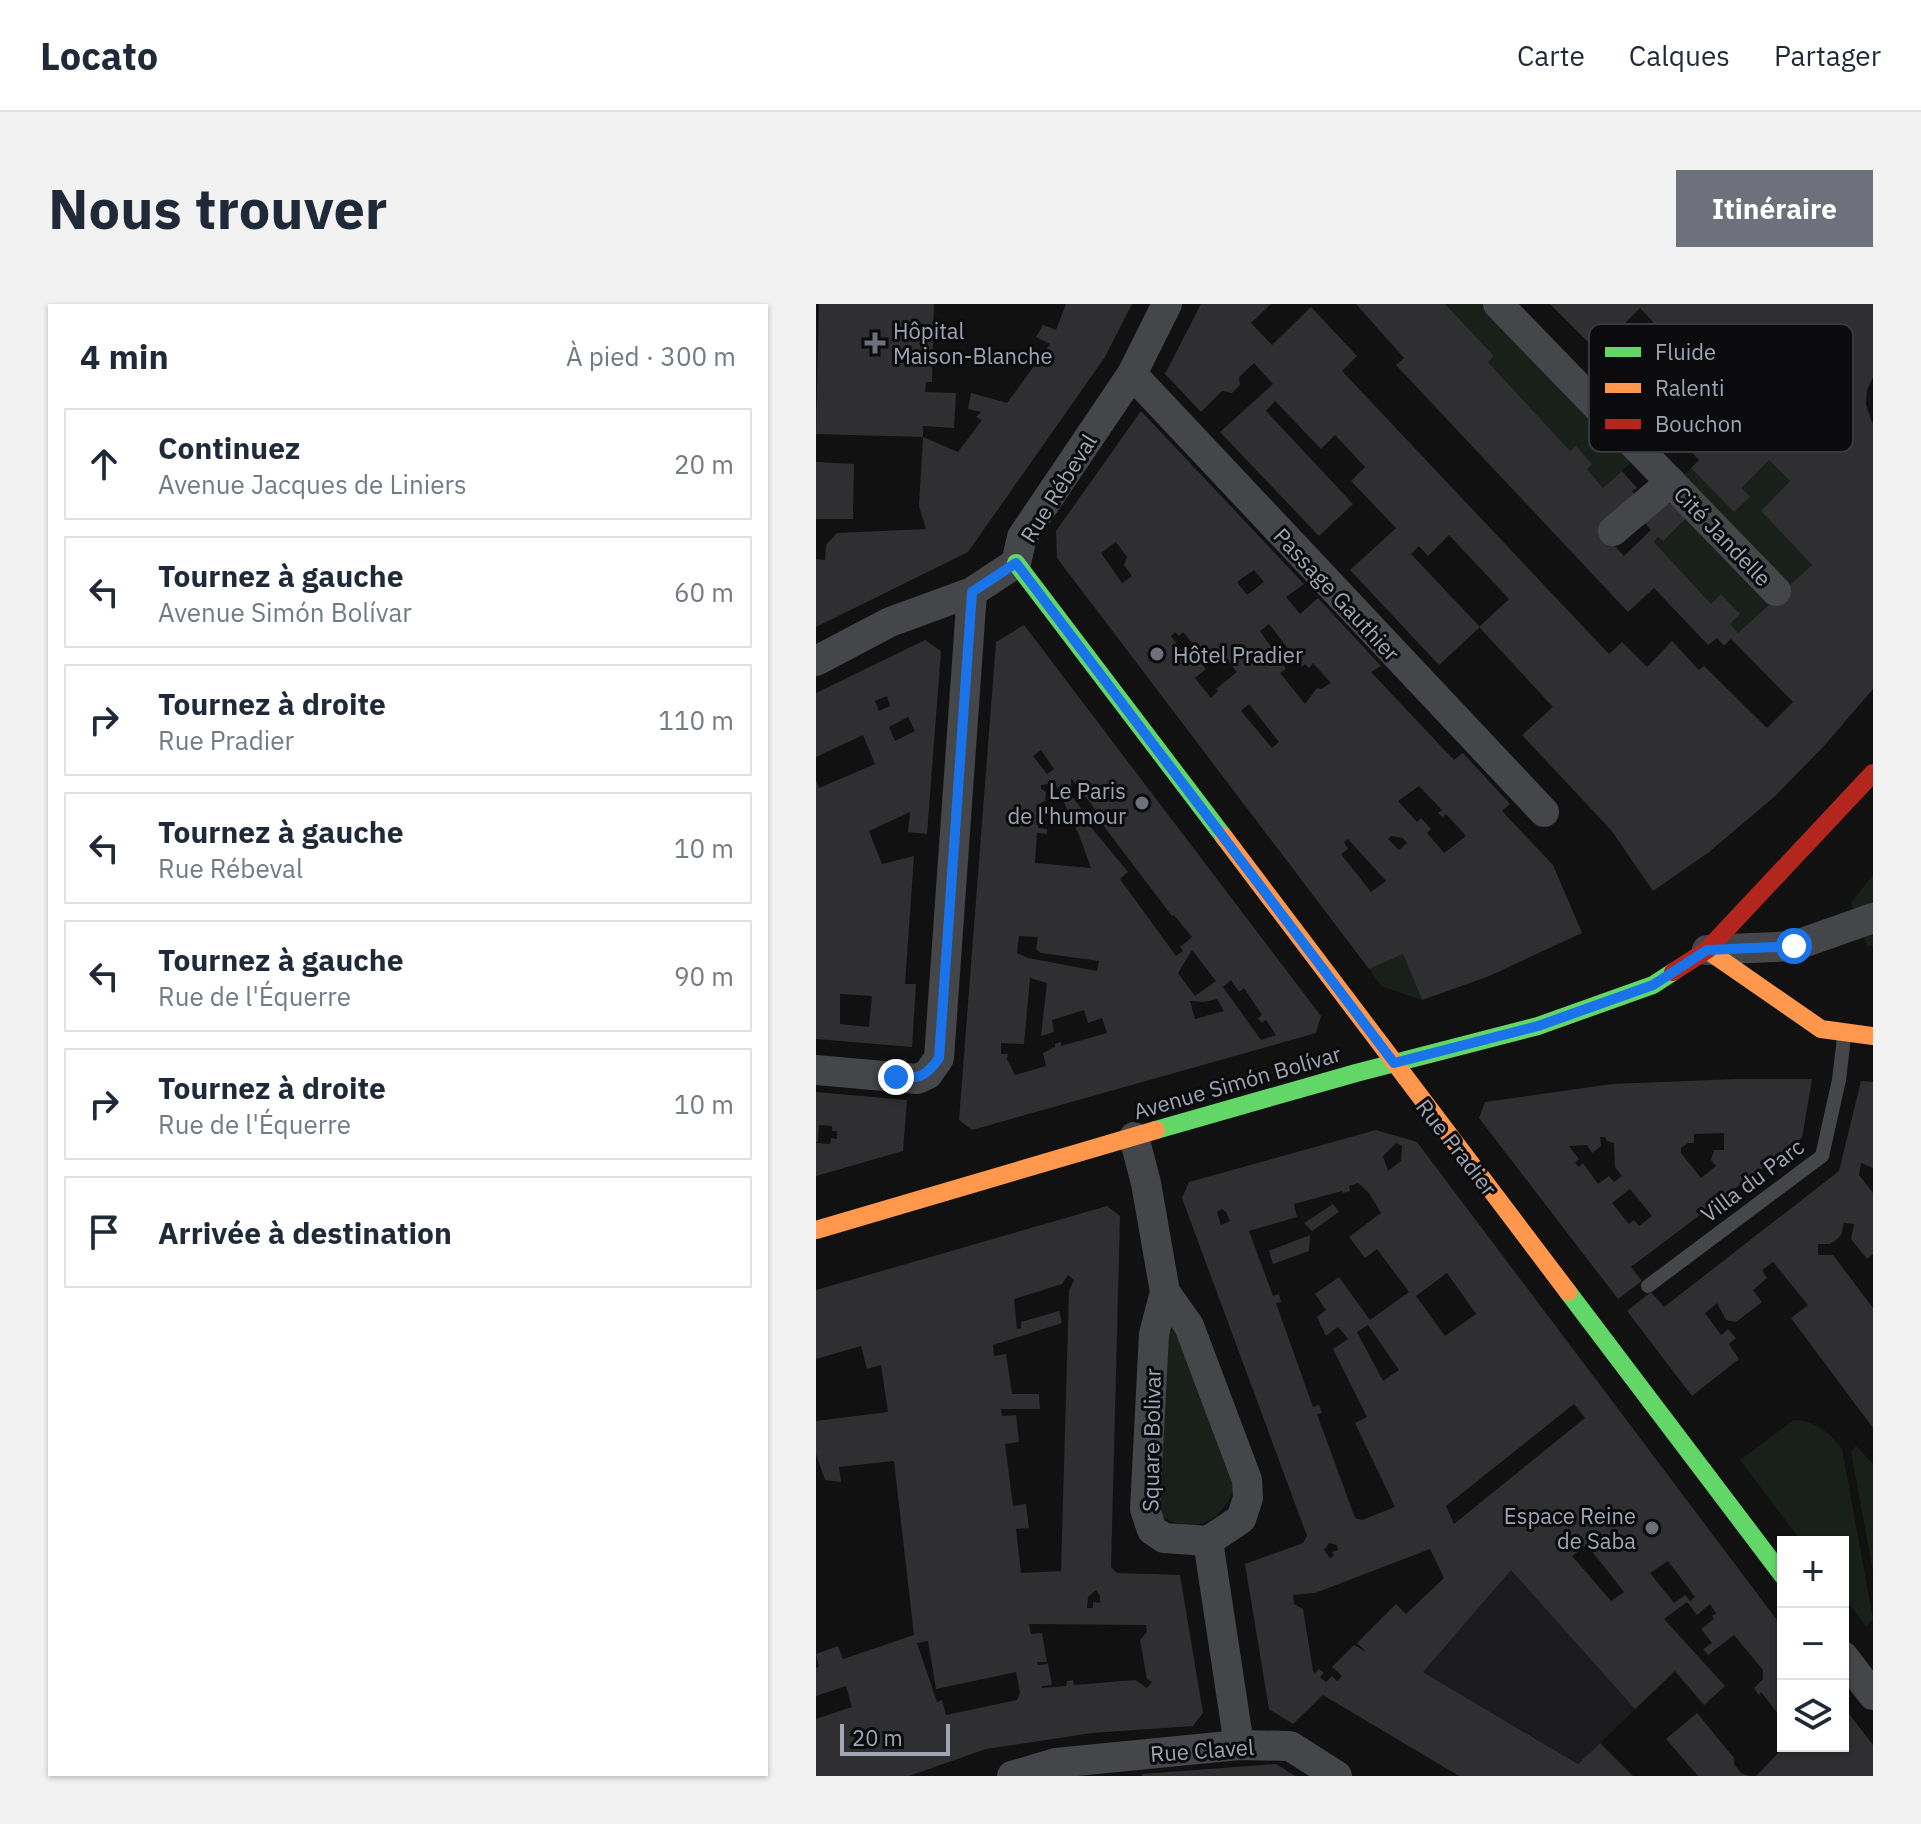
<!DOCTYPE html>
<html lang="fr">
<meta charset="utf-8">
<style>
:root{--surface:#fff;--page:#f2f2f3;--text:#1f2937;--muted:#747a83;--line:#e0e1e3;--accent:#6e717b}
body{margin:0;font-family:"IBM Plex Sans",sans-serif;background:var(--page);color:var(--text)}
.controls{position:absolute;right:24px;bottom:24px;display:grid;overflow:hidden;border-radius:0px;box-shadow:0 2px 6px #0004}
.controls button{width:72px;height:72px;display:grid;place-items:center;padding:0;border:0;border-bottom:2px solid var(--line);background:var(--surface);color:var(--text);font:40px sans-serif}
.scale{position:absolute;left:24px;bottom:20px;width:110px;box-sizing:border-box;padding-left:8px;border:4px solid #a0a5b4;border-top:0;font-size:22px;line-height:28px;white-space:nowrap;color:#a0a5b4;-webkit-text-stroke:6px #0b0b0d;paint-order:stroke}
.stop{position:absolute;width:24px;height:24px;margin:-18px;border:6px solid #1a73e8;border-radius:50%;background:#fff}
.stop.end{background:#1a73e8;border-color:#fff;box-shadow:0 2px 8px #0008}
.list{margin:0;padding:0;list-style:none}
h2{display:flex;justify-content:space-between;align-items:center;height:104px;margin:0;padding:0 32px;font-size:34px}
h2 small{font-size:26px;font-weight:400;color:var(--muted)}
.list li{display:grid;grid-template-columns:52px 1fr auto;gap:24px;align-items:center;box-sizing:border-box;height:112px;margin:0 16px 16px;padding:0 16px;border:2px solid var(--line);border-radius:0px}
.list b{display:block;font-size:30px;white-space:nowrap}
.list p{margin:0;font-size:26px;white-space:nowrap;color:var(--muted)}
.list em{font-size:26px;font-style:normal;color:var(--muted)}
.icon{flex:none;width:44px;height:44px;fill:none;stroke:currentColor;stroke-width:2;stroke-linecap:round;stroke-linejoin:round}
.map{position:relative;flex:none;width:1057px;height:1472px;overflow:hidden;border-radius:0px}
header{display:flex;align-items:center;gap:48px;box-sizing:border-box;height:112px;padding:0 40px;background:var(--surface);border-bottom:2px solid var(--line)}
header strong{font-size:38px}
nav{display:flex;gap:44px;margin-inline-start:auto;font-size:28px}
.intro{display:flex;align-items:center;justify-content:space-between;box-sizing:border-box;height:192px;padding:0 48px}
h1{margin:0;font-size:56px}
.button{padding:20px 36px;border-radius:0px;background:var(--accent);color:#fff;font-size:28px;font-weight:700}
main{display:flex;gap:48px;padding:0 48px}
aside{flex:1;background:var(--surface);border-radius:0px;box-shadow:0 2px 6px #0004}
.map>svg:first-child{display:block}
.built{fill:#1b1b1d}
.green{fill:#19201a}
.building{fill:#2f2f31;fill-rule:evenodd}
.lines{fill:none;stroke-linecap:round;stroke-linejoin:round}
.lane{stroke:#45464a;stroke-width:14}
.street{stroke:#45464a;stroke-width:30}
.fast{stroke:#63d668;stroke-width:18}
.slow{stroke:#ff974d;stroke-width:18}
.jam{stroke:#b3261e;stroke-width:18}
.route{stroke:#1a73e8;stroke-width:10}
.poi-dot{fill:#6e717b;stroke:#0b0b0d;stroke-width:3}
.labels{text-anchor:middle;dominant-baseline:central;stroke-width:6;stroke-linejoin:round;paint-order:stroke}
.poi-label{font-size:22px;fill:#a0a5b4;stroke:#0b0b0d;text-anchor:start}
.street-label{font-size:22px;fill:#a0a5b4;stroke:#0b0b0d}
.key{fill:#0b0b0d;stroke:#38393f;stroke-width:2}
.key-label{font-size:22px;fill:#a0a5b4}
</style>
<header>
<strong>Locato</strong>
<nav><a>Carte</a><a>Calques</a><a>Partager</a></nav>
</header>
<div class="intro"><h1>Nous trouver</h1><a class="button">Itinéraire</a></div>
<main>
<aside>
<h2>4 min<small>À pied · 300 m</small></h2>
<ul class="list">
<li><svg class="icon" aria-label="ahead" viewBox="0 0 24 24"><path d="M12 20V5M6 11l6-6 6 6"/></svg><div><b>Continuez</b><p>Avenue Jacques de Liniers</p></div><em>20 m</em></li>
<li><svg class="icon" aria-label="left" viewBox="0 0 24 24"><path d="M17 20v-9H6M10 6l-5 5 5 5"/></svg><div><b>Tournez à gauche</b><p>Avenue Simón Bolívar</p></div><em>60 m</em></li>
<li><svg class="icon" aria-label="right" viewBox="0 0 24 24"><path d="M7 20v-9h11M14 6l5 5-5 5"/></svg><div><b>Tournez à droite</b><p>Rue Pradier</p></div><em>110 m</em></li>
<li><svg class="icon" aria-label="left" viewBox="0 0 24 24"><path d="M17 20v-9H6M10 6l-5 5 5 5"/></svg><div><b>Tournez à gauche</b><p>Rue Rébeval</p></div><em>10 m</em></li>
<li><svg class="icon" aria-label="left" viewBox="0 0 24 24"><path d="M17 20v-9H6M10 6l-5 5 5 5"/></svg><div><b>Tournez à gauche</b><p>Rue de l'Équerre</p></div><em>90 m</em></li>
<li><svg class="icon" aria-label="right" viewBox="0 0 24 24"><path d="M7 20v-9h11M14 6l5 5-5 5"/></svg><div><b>Tournez à droite</b><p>Rue de l'Équerre</p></div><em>10 m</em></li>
<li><svg class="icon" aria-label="arrive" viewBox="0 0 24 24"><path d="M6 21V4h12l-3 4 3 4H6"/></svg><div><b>Arrivée à destination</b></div></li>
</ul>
</aside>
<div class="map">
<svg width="1057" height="1472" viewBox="0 0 1057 1472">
<rect width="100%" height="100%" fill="#111"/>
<polygon class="built" points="709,1199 858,1368 762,1460 559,1339"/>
<g class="green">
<polygon points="629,0 669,0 818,156 787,184 771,165 775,160 760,143 754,147 672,58 678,52"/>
<polygon points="953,156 974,177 945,207 996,261 973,283 865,174 875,164 918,208 933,193 926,184"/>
<polygon points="873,211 956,297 922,329 914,320 923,310 906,291 895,300 838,238"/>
<polygon points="1057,571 1057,642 1051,642 1035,599"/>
<polygon points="587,650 606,696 565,682 553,665"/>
<path d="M 362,1025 L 420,1179 C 408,1219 370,1238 338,1204 L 350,1028 Z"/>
<path d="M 978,1116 C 1000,1117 1013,1128 1026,1145 L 1057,1315 L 1050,1322 L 1027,1292 L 1027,1238 L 986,1238 L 924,1156 Z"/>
<polygon points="1040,1142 1057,1160 1057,1267 1035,1148"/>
</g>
<g class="building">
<polygon points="3,0 118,0 116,78 110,78 109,88 140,89 138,124 107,122 107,133 0,130"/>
<polygon points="250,0 316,0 289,53 152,248 0,323 0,255 9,256 10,241 21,229 110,225 103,202 107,133 142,148 166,116 160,113 165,108 152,105 155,89 191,99 234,40 220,33 227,21 240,26"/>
<polygon points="385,0 455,0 435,19 456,41 495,3 541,52 526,67 793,350 806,338 831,363 856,337 883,366 888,362 951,424 977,398 915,335 908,342 901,334 892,341 838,284 812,308 580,61 588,54 540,0 629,0 678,52 672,58 754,147 760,142 773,157 776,160 771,165 787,184 806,167 821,184 816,187 820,192 797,240 808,252 835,226 826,215 843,199 862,200 873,211 847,237 842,233 838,238 895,300 905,290 919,305 924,310 914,320 922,329 996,261 945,207 974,177 953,156 926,184 934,193 918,208 875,164 883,156 800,68 837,18 824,4 781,47 734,0 1057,0 1057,73 1051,86 1050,101 1057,121 1057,385 1008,442 958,493 893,548 837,587 795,526 706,431 737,403 663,323 693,295 633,231 612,252 603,242 595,250 664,323 623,361 534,266 580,224 535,177 549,163 519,131 505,145 459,97 450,107 537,200 503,232 404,128 457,80 438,59 423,73 424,81 416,89 406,87 385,108 349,70"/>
<path d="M 325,107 L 488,280 L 470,293 L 484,310 L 502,294 L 565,362 L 555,368 L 638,456 L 647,449 L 694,500 L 686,507 L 737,561 L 766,629 L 671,673 L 606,696 L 587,650 L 553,665 L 241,254 L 240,227 ZM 300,238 L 311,253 L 308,261 L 316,272 L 306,279 L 285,249 ZM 438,266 L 448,278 L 431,291 L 421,278 ZM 453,320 L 486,363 L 489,360 L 493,364 L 497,359 L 515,379 L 505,385 L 501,384 L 489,400 L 464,369 L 470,365 L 444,327 ZM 359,328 L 363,332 L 367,328 L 382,346 L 371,354 L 355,332 ZM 403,345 L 421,368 L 400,385 L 402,387 L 395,394 L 379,374 L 390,365 L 385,359 ZM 433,400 L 463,438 L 456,444 L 425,407 ZM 603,482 L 626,506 L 622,509 L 627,513 L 630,510 L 650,532 L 628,549 L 611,529 L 615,525 L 605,514 L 601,518 L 582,497 ZM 575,532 L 587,534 L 591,539 L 583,546 L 572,535 ZM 532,535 L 570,577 L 555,588 L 525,550 L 532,545 L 528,538 Z"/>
<polygon points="0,158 38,160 37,215 0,215"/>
<path d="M 208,321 L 505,712 L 500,729 L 156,826 L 143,816 L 180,338 ZM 225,446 L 238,465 L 231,470 L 217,452 ZM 255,474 L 285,513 L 279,518 L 283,523 L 287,521 L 356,612 L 358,611 L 376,633 L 364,643 L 367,647 L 360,652 L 304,575 L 312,568 L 274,522 L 277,520 L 255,491 ZM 239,479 L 263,531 L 275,564 L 219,559 L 221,529 L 231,530 L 231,525 L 222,524 L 223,500 L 229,497 L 230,488 L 225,485 L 225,481 ZM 203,632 L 222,633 L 220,645 L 225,649 L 283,657 L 281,667 L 212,654 L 201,649 ZM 376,646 L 400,677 L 379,692 L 362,669 ZM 214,674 L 231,679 L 225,732 L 238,728 L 236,716 L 268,706 L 272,719 L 286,714 L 291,729 L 245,742 L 245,738 L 239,740 L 239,743 L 227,749 L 230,762 L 199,771 L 191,755 L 192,750 L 185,750 L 185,739 L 208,740 ZM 415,676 L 423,688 L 428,684 L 446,711 L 442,714 L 446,719 L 450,716 L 460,731 L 445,736 L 407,683 ZM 401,695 L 408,707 L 379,715 L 374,697 L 388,698 Z"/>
<path d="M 109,336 L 125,347 L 111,530 L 92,528 L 94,508 L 53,527 L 66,560 L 98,552 L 89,680 L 100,680 L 96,743 L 0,735 L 0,476 L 3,484 L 59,460 L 47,431 L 0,453 L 0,389 ZM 71,392 L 74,402 L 63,407 L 59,397 ZM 92,413 L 99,427 L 79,437 L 73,423 ZM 24,690 L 56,692 L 53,723 L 24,720 Z"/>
<path d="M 921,775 L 996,775 L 986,834 L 815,963 L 826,977 L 802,995 L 663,814 L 669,798 L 796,780 ZM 908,829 L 908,846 L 898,846 L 895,856 L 900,862 L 885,874 L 865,849 L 865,844 L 872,839 L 878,839 L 878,830 ZM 784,833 L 789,833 L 791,837 L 798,839 L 799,863 L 806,872 L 798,878 L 793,872 L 782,880 L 767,859 L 763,863 L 759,859 L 763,855 L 753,842 L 771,841 L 776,849 L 785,842 ZM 814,885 L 836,912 L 823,922 L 818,916 L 813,920 L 796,899 Z"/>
<polygon points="1045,777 1057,778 1057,864 1045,859 1043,871 1057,889 1057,950 1051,955 1035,935 1038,920 1028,919 1025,931 1020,936 1014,940 1002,940 1002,951 1017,951 1057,1004 1057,1124 975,1014 992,1001 957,958 946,966 951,974 937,986 946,998 920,1018 910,1016 901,999 889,1009 905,1031 912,1025 920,1034 913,1040 923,1055 876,1092 811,1007 835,988 848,1003 1023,867"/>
<polygon points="0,788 91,796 87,847 0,872 0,839 14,840 15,834 21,835 21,827 16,827 16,822 3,821 2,838 0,838"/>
<path d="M 560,826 L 601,838 L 967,1324 L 967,1416 L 945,1388 L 943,1391 L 938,1384 L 947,1375 L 947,1366 L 918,1331 L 892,1351 L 887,1345 L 896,1339 L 885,1325 L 898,1315 L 896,1312 L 900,1309 L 894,1300 L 881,1311 L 871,1298 L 848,1315 L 909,1382 L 888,1401 L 859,1367 L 819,1405 L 695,1266 L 607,1368 L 762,1460 L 784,1439 L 817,1472 L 643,1472 L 507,1391 L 477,1420 L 453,1405 L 429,1260 L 487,1239 L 491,1232 L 366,894 L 373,878 ZM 580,839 L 586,842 L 585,857 L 572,867 L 567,852 ZM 542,879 L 553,889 L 565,909 L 533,933 L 549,954 L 561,945 L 593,988 L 554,1016 L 523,973 L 499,990 L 510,1006 L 501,1013 L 510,1032 L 522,1023 L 532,1035 L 517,1045 L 551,1113 L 539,1119 L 579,1203 L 546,1216 L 539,1214 L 501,1110 L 506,1109 L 503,1101 L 497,1103 L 460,999 L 465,998 L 463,990 L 457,992 L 433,927 L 481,913 L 478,900 L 526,887 L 527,889 L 534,887 L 533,882 ZM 406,905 L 410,908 L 414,917 L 405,921 L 401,908 ZM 631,969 L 660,1010 L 629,1032 L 600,992 ZM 552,1021 L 583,1066 L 567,1077 L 541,1028 ZM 758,1100 L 769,1114 L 638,1220 L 630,1202 ZM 513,1239 L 521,1241 L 522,1246 L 516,1248 L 518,1252 L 514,1254 L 508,1246 ZM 771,1241 L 808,1288 L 795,1297 L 756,1252 ZM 614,1245 L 628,1274 L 590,1310 L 580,1300 L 541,1339 L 550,1348 L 538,1341 L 516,1363 L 526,1372 L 521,1377 L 516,1372 L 510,1378 L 504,1373 L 508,1369 L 503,1365 L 499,1369 L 497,1367 L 487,1305 L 478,1300 L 477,1291 L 499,1289 ZM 852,1257 L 879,1293 L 874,1297 L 869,1291 L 858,1299 L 834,1269 Z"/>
<polygon points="517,900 523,908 496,927 488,919"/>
<path d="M 291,902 L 304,912 L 295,1263 L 301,1269 L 364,1271 L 387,1409 L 377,1422 L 276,1429 L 170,1445 L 93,1472 L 0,1472 L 0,1415 L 36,1403 L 30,1382 L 0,1392 L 0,1364 L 3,1363 L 0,1350 L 22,1342 L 27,1355 L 98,1331 L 78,1157 L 23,1163 L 25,1178 L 9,1176 L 0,1150 L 0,1117 L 72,1108 L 65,1061 L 51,1065 L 45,1042 L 0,1055 L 0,986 ZM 252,971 L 258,976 L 253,987 L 245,1267 L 205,1269 L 200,1225 L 213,1224 L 210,1200 L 197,1202 L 189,1140 L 203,1138 L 200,1111 L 186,1112 L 185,1105 L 224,1105 L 223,1090 L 196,1090 L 190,1050 L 178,1052 L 177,1041 L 246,1019 L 243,1007 L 205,1018 L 205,1024 L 201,1025 L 198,995 L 246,980 ZM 280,1286 L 284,1292 L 284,1299 L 277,1298 L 277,1304 L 271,1304 L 272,1293 ZM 213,1320 L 330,1321 L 331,1328 L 324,1336 L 331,1375 L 336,1378 L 331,1384 L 319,1376 L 258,1381 L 257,1376 L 251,1377 L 250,1382 L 226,1384 L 226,1382 L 236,1381 L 232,1360 L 222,1361 L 221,1358 L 231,1358 L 226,1329 L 215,1330 ZM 112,1337 L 120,1385 L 200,1368 L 204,1389 L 201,1396 L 130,1411 L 126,1396 L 121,1398 L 101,1339 Z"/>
<polygon points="494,931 493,947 457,960 453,947"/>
<polygon points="1027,1402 1057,1441 1057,1472 940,1472 969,1442 1027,1442"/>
<polygon points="881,1409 918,1454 918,1460 925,1469 934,1472 882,1472 850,1435"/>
<polygon points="460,1460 479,1472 326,1472 326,1470"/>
</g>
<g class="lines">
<polyline class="lane" points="832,982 1006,852 1023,776 1028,733"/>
<g class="street">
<polyline points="682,0 960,287"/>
<polyline points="316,70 728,508"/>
<polyline points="797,227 855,178"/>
<polyline points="0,357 74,318 156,288 200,259 206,233 316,70 351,0"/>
<polyline points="891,646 978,642 1057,614"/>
<polyline points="0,766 101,775 112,770 123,754 156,288"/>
<polyline points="318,833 330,879 349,988 373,1022 431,1176 432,1194 425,1215 392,1237 348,1234 336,1226 329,1205 338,1030 349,988"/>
<polyline points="392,1237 423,1441"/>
<polyline points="1027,1352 1057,1391"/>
<polyline points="196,1472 240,1459 423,1441 474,1442 521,1472"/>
</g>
<g class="fast">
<polyline points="200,259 408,533"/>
<polyline points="340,826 540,769 722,722 837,681 857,668"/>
<polyline points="752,988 967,1272"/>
</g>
<g class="slow">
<polyline points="408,533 752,988"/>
<polyline points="891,646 1005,725 1057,732"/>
<polyline points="0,926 340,826"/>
</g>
<polyline class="jam" points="857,668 891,646 1057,469"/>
</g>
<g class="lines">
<path class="route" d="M 80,773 C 103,775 110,773 123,754 L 156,288 L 200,259 L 578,759 L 722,722 L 837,681 L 891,646 L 978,642"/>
</g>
<g class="poi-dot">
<path d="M55 27h8v8h8v8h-8v8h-8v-8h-8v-8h8z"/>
<circle cx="341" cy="350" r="8"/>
<circle cx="326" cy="499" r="8"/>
<circle cx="836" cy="1224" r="8"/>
</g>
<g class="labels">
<g class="poi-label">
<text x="77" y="26">Hôpital<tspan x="77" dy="25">Maison-Blanche</tspan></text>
<text x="357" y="350">Hôtel Pradier</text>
<text x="310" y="486" text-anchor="end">Le Paris<tspan x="310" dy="25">de l'humour</tspan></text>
<text x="820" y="1211" text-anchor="end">Espace Reine<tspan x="820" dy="25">de Saba</tspan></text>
</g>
<g class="street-label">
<text transform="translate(242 184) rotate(-58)">Rue Rébeval</text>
<text transform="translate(907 232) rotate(46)">Cité Jandelle</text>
<text transform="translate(521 290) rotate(47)">Passage Gauthier</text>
<text transform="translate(421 778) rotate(-16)">Avenue Simón Bolívar</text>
<text transform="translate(641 843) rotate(52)">Rue Pradier</text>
<text transform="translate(936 876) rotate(-37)">Villa du Parc</text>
<text transform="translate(335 1136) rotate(-89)">Square Bolivar</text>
<text transform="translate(386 1446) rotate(-4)">Rue Clavel</text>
</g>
</g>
<rect x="773" y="20" width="264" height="128" rx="12" class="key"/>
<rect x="789" y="43" width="36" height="10" fill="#63d668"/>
<rect x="789" y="79" width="36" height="10" fill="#ff974d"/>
<rect x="789" y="115" width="36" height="10" fill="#b3261e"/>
<g class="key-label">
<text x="839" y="56">Fluide</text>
<text x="839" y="92">Ralenti</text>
<text x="839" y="128">Bouchon</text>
</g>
</svg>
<div class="controls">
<button>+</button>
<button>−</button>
<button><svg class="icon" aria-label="layers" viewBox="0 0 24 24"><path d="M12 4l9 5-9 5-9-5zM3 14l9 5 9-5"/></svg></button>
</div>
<div class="scale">20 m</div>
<div class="stop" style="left:978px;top:642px"></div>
<div class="stop end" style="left:80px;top:773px"></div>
</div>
</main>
